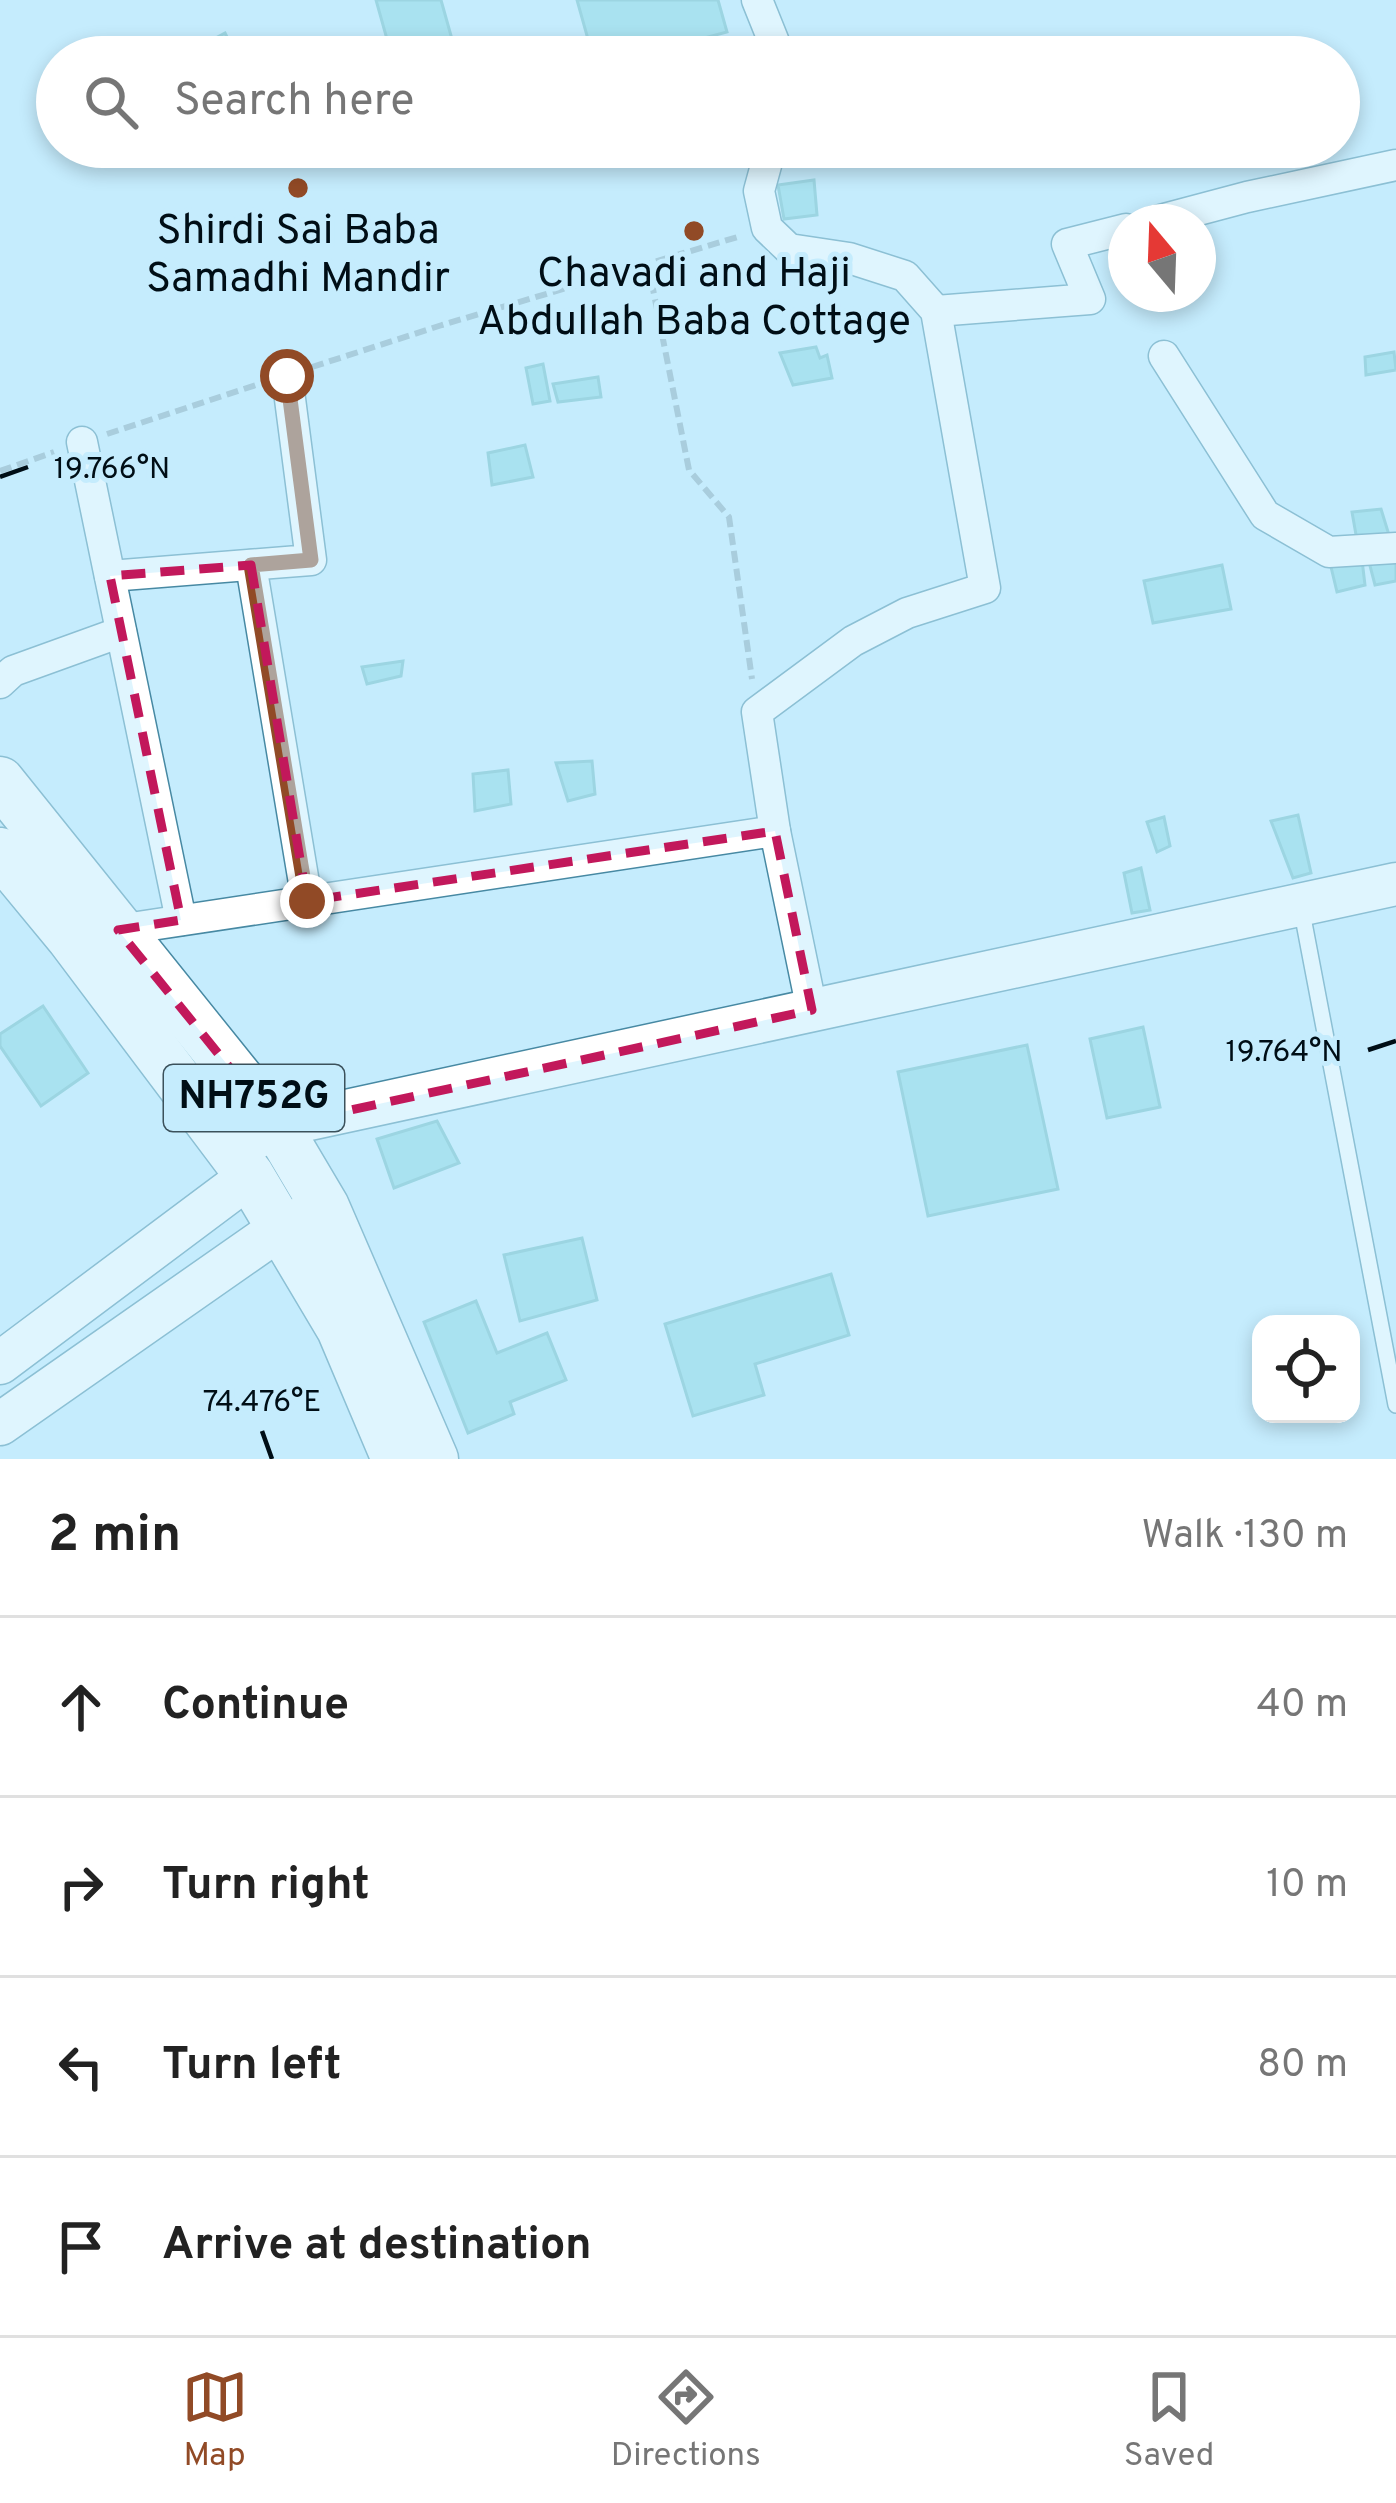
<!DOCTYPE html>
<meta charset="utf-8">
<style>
:root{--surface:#fff;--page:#f6f6f6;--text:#222;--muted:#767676;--line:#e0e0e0;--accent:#914a26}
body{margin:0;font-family:Overpass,sans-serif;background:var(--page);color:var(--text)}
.controls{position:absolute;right:36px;bottom:36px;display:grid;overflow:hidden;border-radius:24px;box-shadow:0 6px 18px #0003}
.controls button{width:108px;height:108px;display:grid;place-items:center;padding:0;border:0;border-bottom:3px solid var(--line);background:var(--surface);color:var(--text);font:60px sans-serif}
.compass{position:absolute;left:1108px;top:204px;width:108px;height:108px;border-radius:50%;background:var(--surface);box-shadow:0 6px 18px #0003;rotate:341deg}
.stop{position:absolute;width:36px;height:36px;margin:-27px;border:9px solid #914a26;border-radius:50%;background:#fff}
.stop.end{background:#914a26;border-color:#fff;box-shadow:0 3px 12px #0008}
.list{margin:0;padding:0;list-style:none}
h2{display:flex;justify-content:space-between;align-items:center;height:156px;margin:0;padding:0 48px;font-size:51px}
h2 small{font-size:39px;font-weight:400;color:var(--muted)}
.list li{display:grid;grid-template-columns:78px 1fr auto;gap:36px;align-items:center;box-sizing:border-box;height:180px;padding:0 48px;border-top:3px solid var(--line)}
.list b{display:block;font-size:45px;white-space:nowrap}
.list em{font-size:39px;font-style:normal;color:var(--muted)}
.icon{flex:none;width:66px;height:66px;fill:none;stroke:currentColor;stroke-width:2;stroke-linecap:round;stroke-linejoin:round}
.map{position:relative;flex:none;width:1396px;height:1459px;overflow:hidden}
.search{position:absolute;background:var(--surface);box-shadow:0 6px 18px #0003;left:36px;right:36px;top:36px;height:132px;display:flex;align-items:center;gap:30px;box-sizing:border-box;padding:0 42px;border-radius:66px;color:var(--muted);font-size:45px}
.sheet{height:876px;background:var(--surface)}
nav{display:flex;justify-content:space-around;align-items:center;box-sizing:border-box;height:168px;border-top:3px solid var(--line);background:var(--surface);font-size:33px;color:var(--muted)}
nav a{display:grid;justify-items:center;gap:6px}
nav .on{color:var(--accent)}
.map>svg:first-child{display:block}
.building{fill:#88d6df;stroke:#6ab8c1;stroke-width:3}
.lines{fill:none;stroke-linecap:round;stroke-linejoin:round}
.service-casing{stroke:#4789a3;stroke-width:18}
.minor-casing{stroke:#4789a3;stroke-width:33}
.secondary-casing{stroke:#4789a3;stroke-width:45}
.trunk-casing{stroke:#4789a3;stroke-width:51}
.path{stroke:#87a6b5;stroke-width:6;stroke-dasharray:12 6;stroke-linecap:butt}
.service{stroke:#fff;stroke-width:15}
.minor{stroke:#fff;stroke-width:30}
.secondary{stroke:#fff;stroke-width:42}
.trunk{stroke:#fff;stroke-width:48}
.route{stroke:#914a26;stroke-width:15}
.marked{fill:none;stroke:#c2185b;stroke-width:9;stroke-dasharray:24 15;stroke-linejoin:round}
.ticks{fill:none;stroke:#000e16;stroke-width:4.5}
.poi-dot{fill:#914a26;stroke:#c5ecfd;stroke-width:4.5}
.labels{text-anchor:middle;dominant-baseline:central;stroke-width:10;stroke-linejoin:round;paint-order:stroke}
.shield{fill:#c5ecfd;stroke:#3b515b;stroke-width:3}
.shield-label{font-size:39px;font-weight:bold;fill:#000e16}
.poi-label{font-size:42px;fill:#000e16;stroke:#c5ecfd}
.ticks-label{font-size:30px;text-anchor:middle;fill:#000e16;stroke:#c5ecfd;stroke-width:10;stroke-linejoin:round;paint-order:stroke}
</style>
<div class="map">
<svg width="1396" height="1459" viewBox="0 0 1396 1459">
<rect width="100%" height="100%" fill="#c5ecfd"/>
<g class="building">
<polygon points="376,0 441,0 457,57 392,57"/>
<polygon points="577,0 718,0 727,32 633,57 593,57"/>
<polygon points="225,33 237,57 180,57"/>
<polygon points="814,180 817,215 784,219 778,185"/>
<polygon points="816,347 820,358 827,355 832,378 793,385 780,353"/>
<polygon points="1394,352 1396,370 1366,375 1365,357"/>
<polygon points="543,364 550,401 533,404 526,368"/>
<polygon points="598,377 601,397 558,402 553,384"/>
<polygon points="525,445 533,477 492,485 488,453"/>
<polygon points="1381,509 1389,535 1358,546 1352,512"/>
<polygon points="1396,558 1396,581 1375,585 1369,562"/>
<polygon points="1362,560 1365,585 1337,592 1331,567"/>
<polygon points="1222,565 1231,609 1153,623 1144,581"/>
<polygon points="403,661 401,676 367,684 362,667"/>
<polygon points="592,761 595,794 568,801 556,763"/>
<polygon points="508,770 511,804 475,811 473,774"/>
<polygon points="1298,815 1311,873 1293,878 1271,821"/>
<polygon points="1164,817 1170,846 1157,852 1147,822"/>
<polygon points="1141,868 1150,910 1132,913 1124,873"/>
<polygon points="43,1006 88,1073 41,1106 0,1046 0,1034"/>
<polygon points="1143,1027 1160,1107 1107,1118 1090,1039"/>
<polygon points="1027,1045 1058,1189 928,1216 898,1072"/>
<polygon points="437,1121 459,1163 394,1188 377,1139"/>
<polygon points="582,1238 597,1300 520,1321 504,1255"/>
<polygon points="831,1274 849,1335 755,1364 764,1395 693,1416 665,1324"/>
<polygon points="476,1301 497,1353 547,1333 566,1380 510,1402 514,1414 468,1433 424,1322"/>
</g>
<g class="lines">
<defs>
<polyline id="service" points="1301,907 1396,1405"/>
<g id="minor">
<polyline points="757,0 780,57"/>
<polyline points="771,147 759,191 767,228 789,249 849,258 905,276 936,311 985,588 907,613 853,641 757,712 775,831"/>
<polyline points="1153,222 1247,197 1396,165"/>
<polyline points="936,311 1090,299 1067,244 1126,229"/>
<polyline points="1164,356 1265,515 1329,552 1396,548"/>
<polyline points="82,442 181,920"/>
<polyline points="251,565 307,901"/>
<polyline points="110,576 311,560 287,376"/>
<polyline points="0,683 13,671 121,632"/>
<polyline points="118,930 775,831 812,1010"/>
</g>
<g id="secondary">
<polyline points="232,1151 277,1126 1396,884"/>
<polyline points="0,1363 250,1176"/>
<polyline points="0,1424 282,1227 308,1215"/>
</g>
<g id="trunk">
<polyline points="0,781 277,1126 325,1207 434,1459"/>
<polyline points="0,852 71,938 250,1176 341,1329 396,1459"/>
</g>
</defs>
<use href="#service" class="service-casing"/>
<use href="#minor" class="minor-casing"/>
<use href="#secondary" class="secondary-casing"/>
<use href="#trunk" class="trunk-casing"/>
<g class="path">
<polyline points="648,264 689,470 729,517 752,679"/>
<polyline points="312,367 442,325 741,236"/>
<polyline points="107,434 259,384"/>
<polyline points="0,471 54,452"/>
</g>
<use href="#service" class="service"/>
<use href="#minor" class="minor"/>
<use href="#secondary" class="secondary"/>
<use href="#trunk" class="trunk"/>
</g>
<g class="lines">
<polyline class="route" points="287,376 311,560 251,565 307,901"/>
</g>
<path d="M0 0H1396V1459H0ZM 251,565 L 307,901 L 775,831 L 812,1010 L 277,1126 L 118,930 L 181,920 L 110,576 Z" fill="#c5ecfd" fill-opacity=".55" fill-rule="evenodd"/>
<path class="marked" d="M 251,565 L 307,901 L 775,831 L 812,1010 L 277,1126 L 118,930 L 181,920 L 110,576 Z"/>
<path class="ticks" d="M 0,477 L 28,467M 1368,1050 L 1396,1041M 262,1431 L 272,1459"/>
<g class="poi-dot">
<circle cx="298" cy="188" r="12"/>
<circle cx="694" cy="231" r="12"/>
</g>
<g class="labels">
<rect class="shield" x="164" y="1065" width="180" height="66" rx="9"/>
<g class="shield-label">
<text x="254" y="1098">NH752G</text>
</g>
<g class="poi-label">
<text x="298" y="232">Shirdi Sai Baba<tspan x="298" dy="48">Samadhi Mandir</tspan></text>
<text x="694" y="275">Chavadi and Haji<tspan x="694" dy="48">Abdullah Baba Cottage</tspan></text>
</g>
</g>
<g class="ticks-label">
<text x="112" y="478">19.766°N</text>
<text x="1284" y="1061">19.764°N</text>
<text x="262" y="1411">74.476°E</text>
</g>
</svg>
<div class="controls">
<button><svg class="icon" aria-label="locate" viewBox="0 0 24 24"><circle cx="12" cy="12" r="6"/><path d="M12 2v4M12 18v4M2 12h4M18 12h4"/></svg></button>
</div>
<svg class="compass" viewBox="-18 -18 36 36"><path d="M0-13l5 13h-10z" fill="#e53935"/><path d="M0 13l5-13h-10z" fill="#767676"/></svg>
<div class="stop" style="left:287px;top:376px"></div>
<div class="stop end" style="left:307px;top:901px"></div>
<div class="search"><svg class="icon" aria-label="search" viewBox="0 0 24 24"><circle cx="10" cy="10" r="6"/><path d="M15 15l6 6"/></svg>Search here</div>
</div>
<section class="sheet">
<h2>2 min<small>Walk · 130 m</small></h2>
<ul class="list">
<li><svg class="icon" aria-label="ahead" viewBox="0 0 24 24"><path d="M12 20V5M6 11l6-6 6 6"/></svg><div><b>Continue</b></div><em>40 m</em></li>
<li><svg class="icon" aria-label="right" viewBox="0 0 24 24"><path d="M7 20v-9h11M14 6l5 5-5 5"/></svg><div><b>Turn right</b></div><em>10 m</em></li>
<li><svg class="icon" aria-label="left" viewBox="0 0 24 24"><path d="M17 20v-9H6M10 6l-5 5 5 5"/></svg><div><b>Turn left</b></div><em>80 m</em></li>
<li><svg class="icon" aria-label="arrive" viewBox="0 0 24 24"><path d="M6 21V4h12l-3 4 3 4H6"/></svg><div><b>Arrive at destination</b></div></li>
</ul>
</section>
<nav>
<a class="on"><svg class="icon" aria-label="map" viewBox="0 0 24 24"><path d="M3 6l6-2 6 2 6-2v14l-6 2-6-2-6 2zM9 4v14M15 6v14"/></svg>Map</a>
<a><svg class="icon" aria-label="directions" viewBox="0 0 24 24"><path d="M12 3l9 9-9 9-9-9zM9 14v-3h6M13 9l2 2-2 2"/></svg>Directions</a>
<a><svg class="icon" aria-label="saved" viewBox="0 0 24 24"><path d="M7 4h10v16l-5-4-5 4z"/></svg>Saved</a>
</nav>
